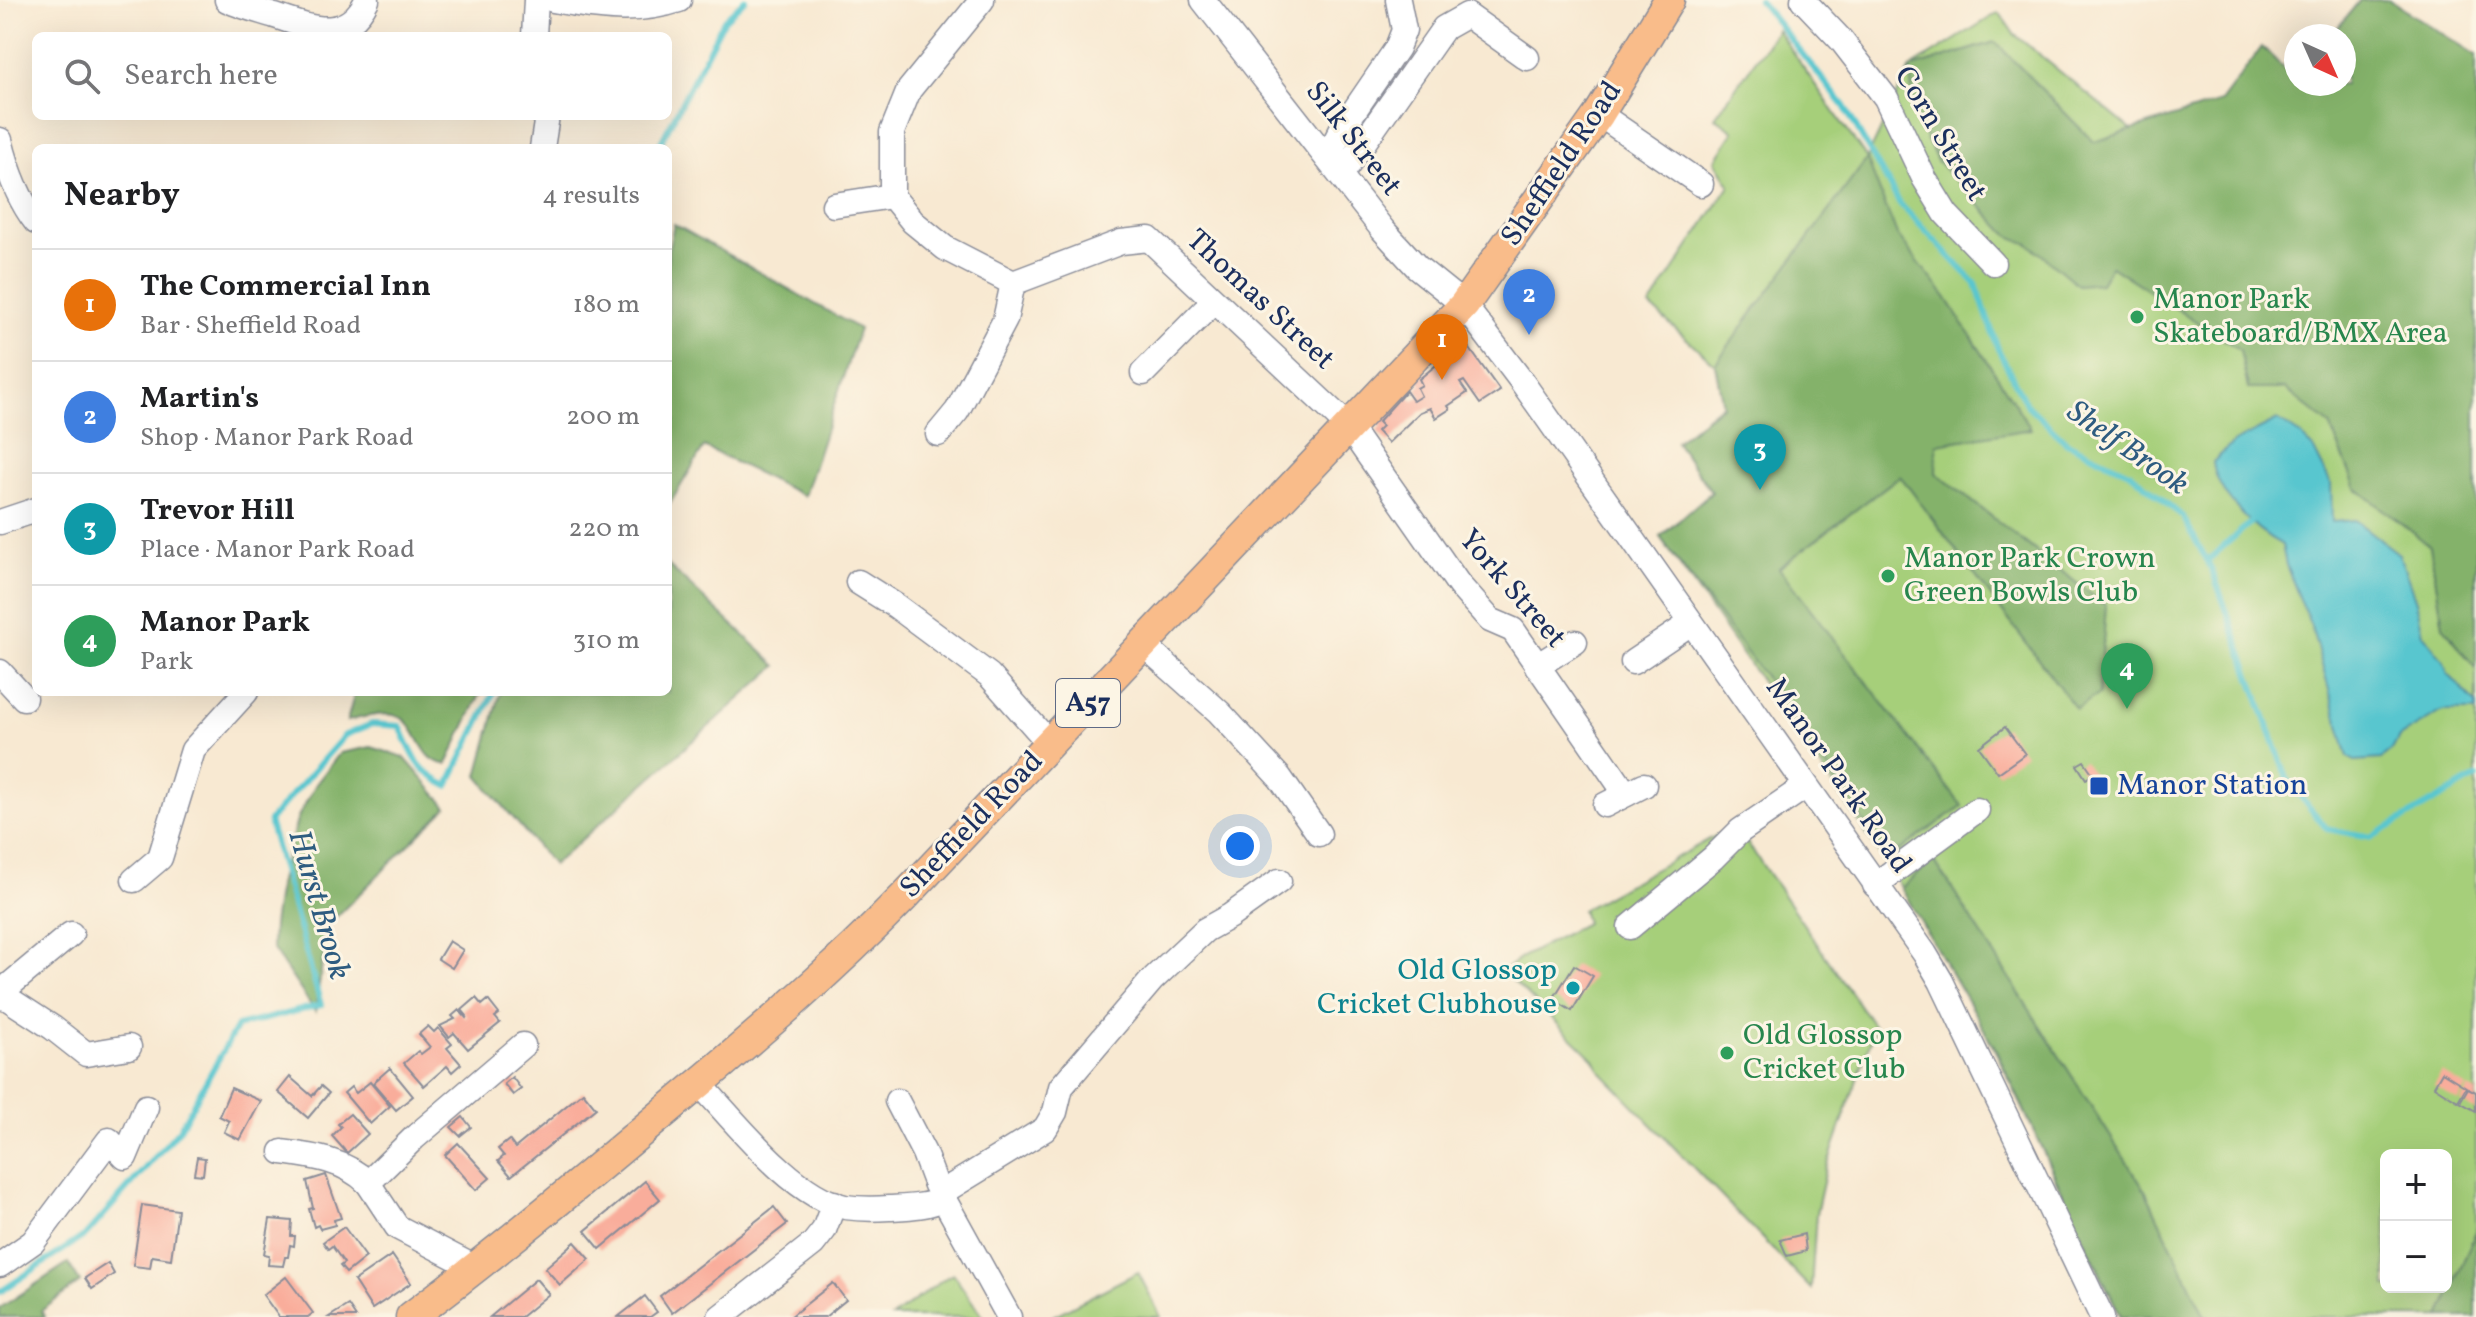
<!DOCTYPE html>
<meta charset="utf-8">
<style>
:root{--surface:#fff;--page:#f2f2f2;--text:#202124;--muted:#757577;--line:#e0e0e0;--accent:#b5179e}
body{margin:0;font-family:Vollkorn,serif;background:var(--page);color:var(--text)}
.controls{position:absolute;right:24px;bottom:24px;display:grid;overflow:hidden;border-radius:12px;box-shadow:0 8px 32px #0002}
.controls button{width:72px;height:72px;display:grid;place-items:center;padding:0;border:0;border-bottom:2px solid var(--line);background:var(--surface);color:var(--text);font:40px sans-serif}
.compass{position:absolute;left:2284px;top:24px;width:72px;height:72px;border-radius:50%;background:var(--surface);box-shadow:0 8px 32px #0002;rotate:135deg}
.you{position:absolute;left:1240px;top:846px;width:28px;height:28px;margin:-20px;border:6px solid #fff;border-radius:50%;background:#1a73e8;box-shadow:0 0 0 12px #1a73e833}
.badge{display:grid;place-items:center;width:52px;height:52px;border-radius:50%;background:var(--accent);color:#fff;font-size:26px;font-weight:700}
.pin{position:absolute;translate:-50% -66px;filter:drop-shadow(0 2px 4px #0008)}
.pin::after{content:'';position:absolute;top:42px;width:28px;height:24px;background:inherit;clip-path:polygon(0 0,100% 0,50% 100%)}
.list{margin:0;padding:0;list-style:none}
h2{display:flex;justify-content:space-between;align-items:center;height:104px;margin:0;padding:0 32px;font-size:34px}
h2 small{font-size:26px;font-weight:400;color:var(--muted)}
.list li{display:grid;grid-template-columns:52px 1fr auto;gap:24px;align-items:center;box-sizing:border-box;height:112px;padding:0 32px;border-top:2px solid var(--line)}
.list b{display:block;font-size:30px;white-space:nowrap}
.list p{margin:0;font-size:26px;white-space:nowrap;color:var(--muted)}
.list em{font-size:26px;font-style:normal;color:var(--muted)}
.icon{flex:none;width:44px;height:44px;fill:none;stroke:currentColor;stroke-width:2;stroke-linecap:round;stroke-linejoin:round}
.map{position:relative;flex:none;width:2476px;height:1317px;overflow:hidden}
.search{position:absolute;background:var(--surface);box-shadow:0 8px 32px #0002;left:32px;top:32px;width:640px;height:88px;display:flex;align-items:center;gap:20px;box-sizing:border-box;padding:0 28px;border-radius:12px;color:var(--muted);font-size:30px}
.panel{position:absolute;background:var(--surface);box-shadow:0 8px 32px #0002;left:32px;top:144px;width:640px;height:552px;border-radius:12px}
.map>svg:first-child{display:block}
.green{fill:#a6cf7a;stroke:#607f6c;stroke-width:2;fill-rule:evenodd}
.forest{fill:#84b26a;stroke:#507064;stroke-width:2}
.water{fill:#59c6cf;stroke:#3a7a96;stroke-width:2}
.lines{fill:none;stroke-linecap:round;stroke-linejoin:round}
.stream{stroke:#59c6cf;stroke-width:6}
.building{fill:#f9ad9b}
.minor-casing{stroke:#8a8c98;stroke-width:27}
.major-casing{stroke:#8a8c98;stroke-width:33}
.minor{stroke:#fff;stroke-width:24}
.major{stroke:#f9bc8a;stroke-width:30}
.leisure-dot{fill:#2e9e5b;stroke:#fcf5e5;stroke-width:3}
.transit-dot{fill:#1a4fb4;stroke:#fcf5e5;stroke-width:3}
.culture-dot{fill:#0f9aa8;stroke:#fcf5e5;stroke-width:3}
.labels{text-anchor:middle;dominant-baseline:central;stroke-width:6;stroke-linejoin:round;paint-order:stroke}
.shield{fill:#fcf5e5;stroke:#5e6a86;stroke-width:2}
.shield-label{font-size:28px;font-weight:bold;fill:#1b2f5e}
.street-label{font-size:30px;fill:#1b2f5e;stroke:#fcf5e5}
.leisure-label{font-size:30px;fill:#27864d;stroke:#fcf5e5;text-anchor:start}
.transit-label{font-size:30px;fill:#164399;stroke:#fcf5e5;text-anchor:start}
.culture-label{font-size:30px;fill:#0d838f;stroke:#fcf5e5;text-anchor:end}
.water-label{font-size:32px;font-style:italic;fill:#2e5c80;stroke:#fcf5e5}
</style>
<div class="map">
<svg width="2476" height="1317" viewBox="0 0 2476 1317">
<rect width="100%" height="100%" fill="#fcf5e5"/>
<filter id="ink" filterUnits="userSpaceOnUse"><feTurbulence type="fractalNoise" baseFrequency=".0125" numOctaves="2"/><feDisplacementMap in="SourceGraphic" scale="16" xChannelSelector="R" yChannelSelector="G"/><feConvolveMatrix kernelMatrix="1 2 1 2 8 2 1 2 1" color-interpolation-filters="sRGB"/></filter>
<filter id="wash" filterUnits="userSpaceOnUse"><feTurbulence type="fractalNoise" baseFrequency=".006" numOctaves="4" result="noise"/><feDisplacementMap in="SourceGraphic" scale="32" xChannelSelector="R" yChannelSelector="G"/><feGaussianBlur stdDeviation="1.8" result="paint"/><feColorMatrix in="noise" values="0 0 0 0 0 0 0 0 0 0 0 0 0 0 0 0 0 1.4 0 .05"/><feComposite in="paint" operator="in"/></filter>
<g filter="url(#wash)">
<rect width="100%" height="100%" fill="#f8e9d2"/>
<g class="green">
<path d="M 1999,12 L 2014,34 L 2298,266 L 2476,463 L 2476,1317 L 2121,1317 C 2063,1204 2018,1084 1954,974 C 1866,823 1760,681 1660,537 L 1711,492 L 1676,442 L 1723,404 L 1715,364 L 1650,306 L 1730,185 L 1715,161 L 1734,131 L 1715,117 L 1777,30 L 1867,159 L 1910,68 ZM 2386,1155 L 2446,1155 L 2446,1287 L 2386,1287 Z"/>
<polygon points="1735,825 1875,1028 1826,1169 1816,1214 1811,1289 1601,1072 1594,1059 1503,971 1520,958 1586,923 1582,910"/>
<polygon points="1138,1272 1161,1317 1052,1317 1053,1316"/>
<polygon points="953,1274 983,1317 892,1317 947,1277"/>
</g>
<g class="forest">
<polygon points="2360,0 2389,0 2476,55 2476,669 2443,626 2430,546 2356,488 2330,425 2285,389 2248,389 2240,350 2111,266 2101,283 2078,285 2029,244 2009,236 1937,161 1913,111 1910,68 1995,42 2094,142 2221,102 2262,47 2296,80 2296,84 2344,84 2344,36 2331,36"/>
<polygon points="1867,159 1897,235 1946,297 2031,429 1937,444 1936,473 2106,606 2099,694 2076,709 1900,476 1779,568 1962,806 1888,859 1788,708 1660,537 1712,492 1676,442 1723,405 1715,364"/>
<polygon points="674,224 859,329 804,496 704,447 668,507 668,431 675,420 668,407 668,250"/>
<polygon points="668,565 777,666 553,865 478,776 500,694 502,692 668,692"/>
<path d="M 355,692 L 481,692 L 447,764 C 420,764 420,725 398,716 C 384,711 361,718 347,721 Z"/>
<polygon points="371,747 404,757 447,807 328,925 315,1011 272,948 273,925 279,884 298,817 316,784 340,753"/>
<polygon points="1934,860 2146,1192 2205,1317 2121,1317 1995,1048 1901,888"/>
<polygon points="2476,1231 2476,1317 2440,1317"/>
<polygon points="68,1263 80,1282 41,1311 45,1317 0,1317 0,1308"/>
</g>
<path class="water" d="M 2278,420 L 2302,436 L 2313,448 L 2331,484 L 2332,522 L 2355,520 L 2399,554 L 2416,601 L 2423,634 L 2443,660 L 2448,674 L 2476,704 L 2476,711 L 2443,711 L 2399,737 L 2392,750 L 2381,759 L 2355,761 L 2348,757 L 2311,626 L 2286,565 L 2282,545 C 2255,530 2216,495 2213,462 L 2234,442 Z"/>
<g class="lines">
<g class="stream">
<polyline points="1759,0 1844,106 1900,204 1976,284 1998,349 2026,404 2067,443 2131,473 2183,517 2212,570 2288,781 2327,829 2372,837 2476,777"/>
<polyline points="658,148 724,20 745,0"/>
<polyline points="2208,560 2250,523"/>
<path d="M 0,1292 L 87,1234 L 179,1130 L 237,1026 L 321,1005 L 269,821 L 345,735 L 372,724 L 400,726 C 413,756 418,772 448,786 L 494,692"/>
</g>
</g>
<g id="blocks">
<g class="building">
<polygon points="1465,342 1500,391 1480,404 1464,381 1460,383 1467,393 1448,406 1450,409 1436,418 1430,408 1420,412 1388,443 1377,431 1382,426 1378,422 1406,391 1413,401 1421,396 1417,388 1422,385 1419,379"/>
<polygon points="2005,727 2025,754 1998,773 1979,747"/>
<polygon points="2084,761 2093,774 2086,779 2077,765"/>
<polygon points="449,941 463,950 452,968 438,959"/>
<polygon points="1574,965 1593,976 1572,1011 1553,999"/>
<polygon points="476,998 482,1005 488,1000 499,1014 495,1017 500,1023 468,1049 454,1033 449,1037 440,1026 455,1019 452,1016 459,1010 466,1018 467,1016 462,1010"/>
<polygon points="428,1026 434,1032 438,1028 452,1044 447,1048 461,1064 452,1072 447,1066 424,1086 404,1063 418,1051 421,1054 430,1047 419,1034"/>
<polygon points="390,1068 413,1096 396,1110 373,1083"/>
<polygon points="2442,1072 2466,1087 2458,1101 2434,1086"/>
<polygon points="290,1077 312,1096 321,1086 329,1093 308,1118 278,1092"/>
<polygon points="512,1077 521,1089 513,1095 504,1084"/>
<polygon points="370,1082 390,1106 370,1124 344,1093 351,1087 356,1093"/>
<polygon points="231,1088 261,1101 240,1140 224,1132 229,1121 219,1116"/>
<polygon points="2468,1088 2476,1092 2476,1111 2460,1102"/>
<polygon points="583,1092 596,1108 511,1176 498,1161 504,1156 498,1149 509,1140 515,1148"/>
<polygon points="350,1114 368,1134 347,1153 332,1136 341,1127 338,1124"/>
<polygon points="463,1117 471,1127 460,1136 451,1127"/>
<polygon points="458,1143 490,1178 476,1190 445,1155"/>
<polygon points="197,1157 205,1158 203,1175 194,1174"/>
<polygon points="326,1175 341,1218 334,1220 335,1225 320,1229 318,1225 314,1227 309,1209 313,1208 307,1181"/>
<polygon points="645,1181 660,1199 600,1249 585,1231"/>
<polygon points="142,1205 178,1210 171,1259 152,1256 150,1268 133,1266"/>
<polygon points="774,1207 787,1224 672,1313 660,1296"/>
<polygon points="270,1219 292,1221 291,1236 295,1236 294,1246 290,1245 288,1257 285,1257 283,1266 268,1265 269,1255 264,1254"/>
<polygon points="344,1227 366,1257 346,1273 340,1266 344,1263 332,1246 328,1249 323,1242"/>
<polygon points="1804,1234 1806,1251 1787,1256 1780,1240"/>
<polygon points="575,1242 590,1259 560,1285 545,1268"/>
<polygon points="392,1255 411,1283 372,1309 354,1281"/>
<polygon points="108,1263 114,1274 92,1289 85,1278"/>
<polygon points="286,1277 313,1313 308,1317 279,1317 263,1295"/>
<polygon points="536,1279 549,1294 521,1317 490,1317"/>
<polygon points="833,1283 846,1300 825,1317 790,1317"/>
<polygon points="645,1296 657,1312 650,1317 618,1317"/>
<polygon points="348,1305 356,1317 329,1317"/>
</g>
</g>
</g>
<g filter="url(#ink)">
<use href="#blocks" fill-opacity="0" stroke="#8a8c98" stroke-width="2"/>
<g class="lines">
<defs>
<g id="minor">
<path d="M 227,0 C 242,7 259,11 275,16 C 311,28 346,43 367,0"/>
<path d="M 553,0 C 596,8 637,14 679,0"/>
<polyline points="982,0 909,90 892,132 892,196 913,222 945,248 1013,283 1121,242 1149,239 1348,426 1459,585 1490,620 1513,630 1626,794"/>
<polyline points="1203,0 1383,230 1417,267 1464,305 1520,379 1925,954 1941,981 2102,1317"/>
<polyline points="1803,0 1841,40 1886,98 1924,178 1946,214 1993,263"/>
<polyline points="534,36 536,0"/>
<polyline points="1599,114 1701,184"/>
<path d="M 0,140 C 7,168 19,200 36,222"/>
<polyline points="542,148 547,116"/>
<polyline points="1327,158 1341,130 1397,48 1404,30 1398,0"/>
<polyline points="1341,175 1444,28 1467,15 1527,58"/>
<polyline points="834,205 892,196"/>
<polyline points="1143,373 1214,301"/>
<polyline points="938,434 957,411 1005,320 1013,283"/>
<polyline points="0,522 36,510"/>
<polyline points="858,582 896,606 989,675 1050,744"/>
<polyline points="1143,644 1219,712 1280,778 1319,834"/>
<polyline points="1633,662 1691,623"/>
<polyline points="1537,666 1575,642"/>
<polyline points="0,672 24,698"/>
<polyline points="1605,805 1644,785"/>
<polyline points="134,880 160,858 193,750 246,692"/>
<polyline points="1875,885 1977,810"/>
<polyline points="1630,927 1713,858 1740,831 1806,786"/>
<polyline points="0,993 71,934"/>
<polyline points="0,997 7,998 53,1028 86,1054 129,1047"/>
<path d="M 699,1083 C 734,1120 793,1197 845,1207 C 859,1209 875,1209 889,1208 C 908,1207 926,1207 943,1199"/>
<polyline points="897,1101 924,1153 936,1185 1009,1317"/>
<path d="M 282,1152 C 313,1156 345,1160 368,1183"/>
<polyline points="941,1193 1045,1129 1055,1112 1061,1087 1152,980 1205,930 1230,916 1279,881"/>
<polyline points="0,1265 33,1242 109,1140 125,1157 146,1107"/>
<polyline points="473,1270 464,1262 397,1227 368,1183 414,1138 523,1045"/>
<polyline points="720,1317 813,1244 824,1230 834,1203"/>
</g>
<path id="major" d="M 411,1317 C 503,1248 591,1174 679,1100 C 757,1035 833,970 904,897 L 1464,305 L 1599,114 L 1669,0"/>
</defs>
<use href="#minor" class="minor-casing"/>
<use href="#major" class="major-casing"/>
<use href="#minor" class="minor"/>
<use href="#major" class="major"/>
</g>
</g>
<g class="leisure-dot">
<circle cx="2137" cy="317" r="8"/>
<circle cx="1888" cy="576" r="8"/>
<circle cx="1727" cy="1053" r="8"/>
</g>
<rect class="transit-dot" x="2089" y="776" width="20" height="20" rx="4"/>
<circle class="culture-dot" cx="1573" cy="988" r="8"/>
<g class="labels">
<rect class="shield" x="1056" y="679" width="64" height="48" rx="6"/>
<g class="shield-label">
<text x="1088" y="703">A57</text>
</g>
<g class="street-label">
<text transform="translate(1940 134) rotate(59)">Corn Street</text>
<text transform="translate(1353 139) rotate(52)">Silk Street</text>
<text transform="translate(1562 164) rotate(-56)">Sheffield Road</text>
<text transform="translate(1260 300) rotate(43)">Thomas Street</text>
<text transform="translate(1512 589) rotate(49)">York Street</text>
<text transform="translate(1838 776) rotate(55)">Manor Park Road</text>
<text transform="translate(972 825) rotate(-46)">Sheffield Road</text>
</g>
<g class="leisure-label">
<text x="2153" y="300">Manor Park<tspan x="2153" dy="34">Skateboard/BMX Area</tspan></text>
<text x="1904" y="559">Manor Park Crown<tspan x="1904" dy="34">Green Bowls Club</tspan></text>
<text x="1743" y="1036">Old Glossop<tspan x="1743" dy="34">Cricket Club</tspan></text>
</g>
<g class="transit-label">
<text x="2117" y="786">Manor Station</text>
</g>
<g class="culture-label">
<text x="1557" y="971">Old Glossop<tspan x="1557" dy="34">Cricket Clubhouse</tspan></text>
</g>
<g class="water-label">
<text transform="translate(2127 449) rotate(35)">Shelf Brook</text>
<text transform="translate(318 905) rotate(74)">Hurst Brook</text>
</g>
</g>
</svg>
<div class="controls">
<button>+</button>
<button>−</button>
</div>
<svg class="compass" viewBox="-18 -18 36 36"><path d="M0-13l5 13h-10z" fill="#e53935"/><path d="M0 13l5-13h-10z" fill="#757577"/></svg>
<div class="you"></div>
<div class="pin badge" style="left:1442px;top:380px;background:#e8710a">1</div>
<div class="pin badge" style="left:1529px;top:335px;background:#3f7fe0">2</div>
<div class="pin badge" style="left:1760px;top:490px;background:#0f9aa8">3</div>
<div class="pin badge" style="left:2127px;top:709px;background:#2e9e5b">4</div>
<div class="search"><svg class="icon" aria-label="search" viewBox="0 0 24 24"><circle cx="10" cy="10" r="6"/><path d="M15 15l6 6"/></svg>Search here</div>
<section class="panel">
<h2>Nearby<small>4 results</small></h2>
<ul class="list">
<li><span class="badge" style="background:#e8710a">1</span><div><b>The Commercial Inn</b><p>Bar · Sheffield Road</p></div><em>180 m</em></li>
<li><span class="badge" style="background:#3f7fe0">2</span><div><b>Martin's</b><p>Shop · Manor Park Road</p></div><em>200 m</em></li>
<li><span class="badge" style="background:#0f9aa8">3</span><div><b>Trevor Hill</b><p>Place · Manor Park Road</p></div><em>220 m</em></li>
<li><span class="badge" style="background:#2e9e5b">4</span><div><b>Manor Park</b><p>Park</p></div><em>310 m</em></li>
</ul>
</section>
</div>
